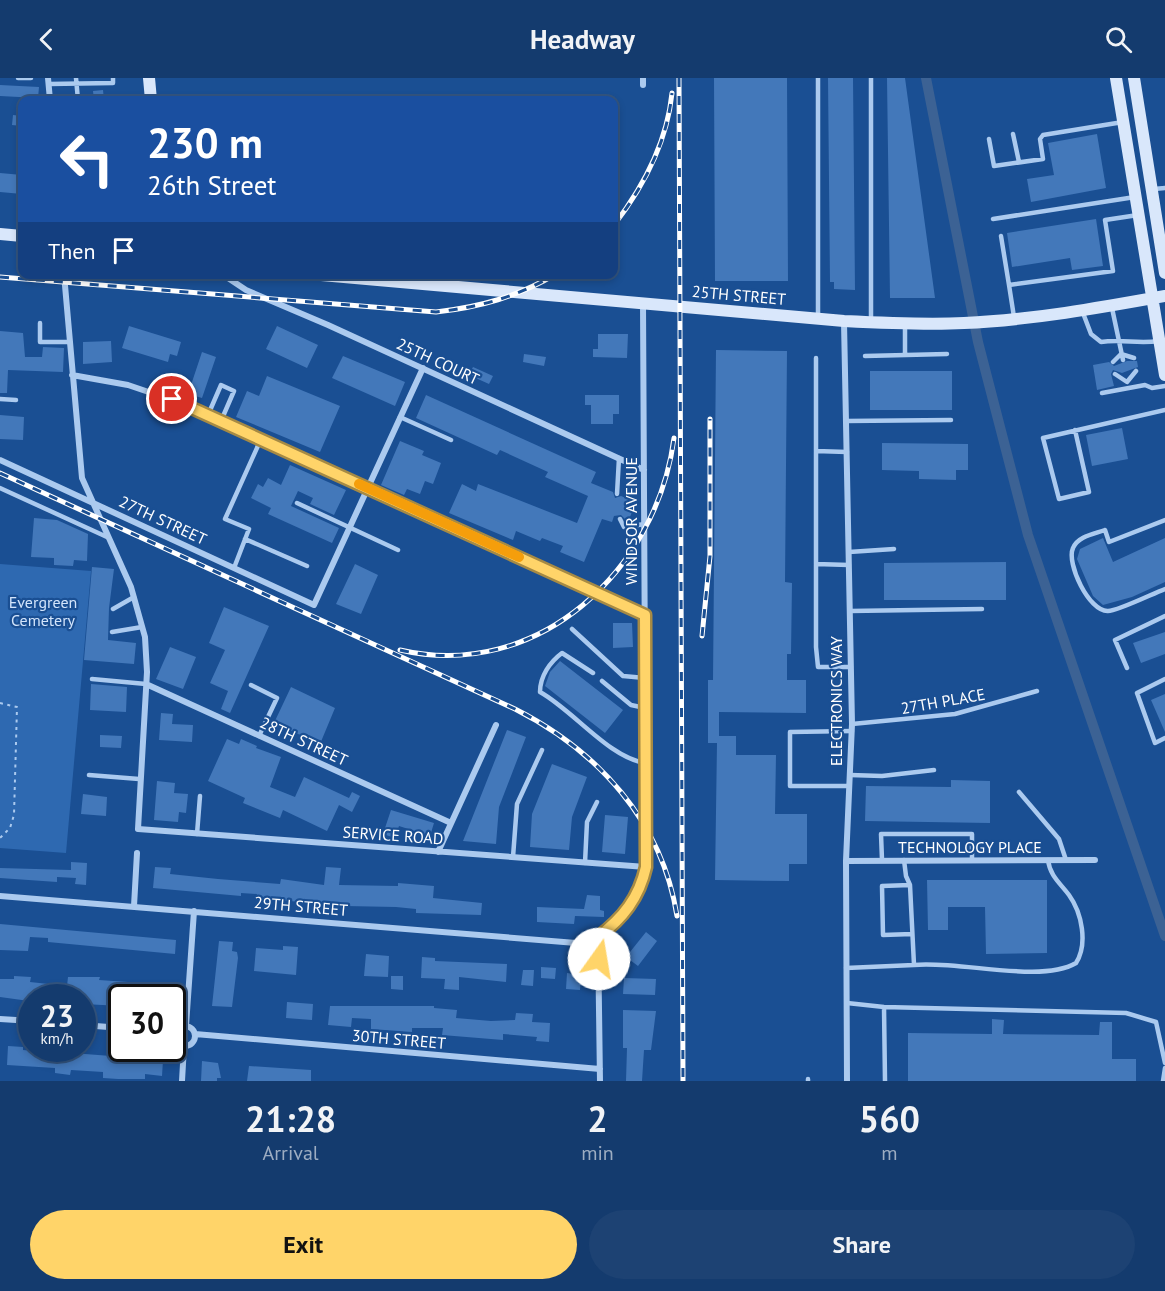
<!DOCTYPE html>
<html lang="en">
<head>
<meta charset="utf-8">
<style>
	:root { --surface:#143b6e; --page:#1d4273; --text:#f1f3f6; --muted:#9dadc2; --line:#335581; --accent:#ffd469 }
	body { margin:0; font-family:"PT Sans",sans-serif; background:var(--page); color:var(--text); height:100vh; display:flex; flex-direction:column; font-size:22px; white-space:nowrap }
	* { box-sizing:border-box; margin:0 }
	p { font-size:20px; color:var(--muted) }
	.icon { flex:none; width:33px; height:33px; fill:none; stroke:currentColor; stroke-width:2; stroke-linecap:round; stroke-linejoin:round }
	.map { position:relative; height:1003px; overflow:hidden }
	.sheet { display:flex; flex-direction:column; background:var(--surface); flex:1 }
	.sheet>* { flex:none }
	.banner { position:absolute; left:18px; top:18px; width:600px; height:183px; border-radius:12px; box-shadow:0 3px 9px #0003,0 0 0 2px var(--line); background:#1a4fa0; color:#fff; overflow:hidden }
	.speed { position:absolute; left:18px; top:906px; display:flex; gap:12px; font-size:30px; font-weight:700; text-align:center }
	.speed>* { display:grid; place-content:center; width:78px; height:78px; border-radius:50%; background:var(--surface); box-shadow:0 3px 9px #0003,0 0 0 2px var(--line); line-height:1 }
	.speed small { font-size:15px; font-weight:400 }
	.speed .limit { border:3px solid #111; border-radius:9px; background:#fff; color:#111 }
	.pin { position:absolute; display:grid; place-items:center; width:51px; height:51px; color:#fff; margin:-26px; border:3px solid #fff; border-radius:50%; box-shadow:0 2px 6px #0007 }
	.me { position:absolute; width:66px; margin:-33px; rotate:13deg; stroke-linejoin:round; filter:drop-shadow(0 0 4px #0008) }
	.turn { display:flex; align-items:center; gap:21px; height:126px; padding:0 30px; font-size:27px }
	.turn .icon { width:78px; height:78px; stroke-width:2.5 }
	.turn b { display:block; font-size:42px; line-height:51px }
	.then { display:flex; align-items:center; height:57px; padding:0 30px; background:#0003; gap:12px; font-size:22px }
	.eta { display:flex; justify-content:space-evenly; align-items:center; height:102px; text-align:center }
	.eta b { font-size:36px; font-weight:700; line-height:42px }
	.cta { display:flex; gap:12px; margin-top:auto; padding:12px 30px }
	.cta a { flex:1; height:69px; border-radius:36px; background:var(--accent); color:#111; font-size:24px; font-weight:700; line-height:69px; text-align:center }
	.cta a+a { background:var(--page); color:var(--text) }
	header { display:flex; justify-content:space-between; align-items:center; height:78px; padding:0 30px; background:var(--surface); font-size:27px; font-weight:700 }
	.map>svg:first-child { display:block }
</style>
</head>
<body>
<header><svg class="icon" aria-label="back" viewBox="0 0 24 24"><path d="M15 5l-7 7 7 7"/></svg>Headway<svg class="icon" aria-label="search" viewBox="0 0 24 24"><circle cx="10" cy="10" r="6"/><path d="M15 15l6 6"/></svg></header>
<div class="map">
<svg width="1165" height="1003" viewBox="0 0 1165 1003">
	<rect width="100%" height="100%" fill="#1a4f93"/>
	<path fill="#2e69b1" d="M0 486 91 493 66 775 0 770Z"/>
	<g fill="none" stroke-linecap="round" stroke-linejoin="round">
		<path stroke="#3c6294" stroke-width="10" d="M926 0 978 264 1028 457 1165 858"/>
	</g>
	<path fill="#4378ba" d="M714 0H787L788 203H715Z
		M828 0H853L855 212 834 211V204H830Z
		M887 0H905L935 220H890Z
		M0 7 39 9 38 20 0 18Z
		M103 12 104 22H94L93 13Z
		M13 37 22 38V48L12 47Z
		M1097 56 1106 110 1031 124 1027 101 1054 97 1048 65Z
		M0 95 22 97V116L0 114Z
		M1096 141 1103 188 1072 192 1070 180 1012 189 1007 155Z
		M129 248 181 264 177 278 170 276 168 284 122 270Z
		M277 248 318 267 307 290 266 271Z
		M0 253 23 255 25 279H42L43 269 64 270 63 294 8 292 7 315H0Z
		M598 256H628L627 280 593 279V271H598Z
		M111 263 112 284 83 286V264Z
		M716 272 787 273 785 504 792 505 791 576H787V602H806V635L719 634V658H736V677H776L775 736H807V786H789V803L715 802 717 665H708V602H713Z
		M202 274 216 279 202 320 188 316Z
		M524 276 546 279 544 288 523 284Z
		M343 278 405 304 395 328 332 300Z
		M1127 283H1137L1138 289 1122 295 1113 292 1111 296 1114 308 1097 312 1093 287 1109 284 1114 288Z
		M473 289 493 298 489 306 469 297Z
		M870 293H952V332H870Z
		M267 298 340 328 320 374 236 339 247 313 259 318Z
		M426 317 596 394 591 405 613 414 615 420 621 418 636 424 628 444 621 437 614 438 612 444 602 441 584 484 560 474 563 468 542 460 540 463 516 453 513 462 449 435 462 406 476 413 478 406 577 445 588 418 545 399 548 394 500 372 497 377 416 340Z
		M585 317H619V336H613V346H591V327H585Z
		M0 337 24 339 23 362 0 361Z
		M1122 350 1128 381 1092 388 1086 357Z
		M400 363 424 373 422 377 441 385 433 406 425 403 420 416 407 411 404 417 381 407Z
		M882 365 968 366V392H956V402L919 401V393L882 392Z
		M290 387 346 412 334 437 310 426 313 420 298 413 291 428 339 450 332 465 268 436 271 430 251 420 258 406 263 409 268 400 281 407Z
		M34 440 57 442 88 456 87 483 74 482 73 488 54 487V480L31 479Z
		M1103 460 1113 484 1165 460V504L1132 519 1103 527 1093 518 1077 481 1080 471Z
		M1006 484V522H884V485Z
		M355 486 378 497 361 536 336 526Z
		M92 489 114 491 109 530 108 562 136 565 134 586 84 582Z
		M224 529 269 548 230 635 221 631 228 613 210 605 225 572 209 565Z
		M613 545H632L633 569 613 570Z
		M1165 554V576L1141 585 1133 565Z
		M170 569 196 579 183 611 156 601Z
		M560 583 623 632 605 655 545 608 550 594Z
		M91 606 127 609 126 634 90 632Z
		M291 609 335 630 320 666 274 645Z
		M1165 616V654L1151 622Z
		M161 635 173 636 172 646 193 647 192 664 159 662Z
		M507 652 526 659 499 729 496 766 463 763Z
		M100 657 122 658 121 670 100 669Z
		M227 661 239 666 241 661 257 668 256 670 281 679 270 709 295 719 304 699 349 720 352 714 360 718 352 734 339 727 327 753 283 732 280 740 243 725 245 720 208 703Z
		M552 686 587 699 572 739 569 772 530 769 532 736Z
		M951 702 990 703V745L865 743 866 708 951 709Z
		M157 703 175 705 174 715 188 716 186 735 179 734 178 744 154 742Z
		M83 716 107 719 106 738 81 736Z
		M391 732 434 745 430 758 399 748 395 760 383 756Z
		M605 737 628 739 625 776 602 774Z
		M71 784 87 785 86 807 75 806 76 800 57 799V804L0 800V790L71 792Z
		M155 789 171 790 170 796 218 801 280 806 281 801 324 807 326 789 341 790 339 807 398 808V805L434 808 433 820 482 825 481 837 416 835V831L396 829 345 828 256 820 257 816 241 815V818L153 810Z
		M927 802H1047V875L986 876 985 829H948V852H928Z
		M587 817 600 818V832L604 833V839L575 838 574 846 537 844V829L584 831Z
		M0 846 176 862 175 876 48 864V860L30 859 28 873 0 872Z
		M646 854 657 863 638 888 626 879Z
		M219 863 233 864 232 873 237 874 238 880 232 929 212 928Z
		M283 868 298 869 296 897 254 893 256 870 283 872Z
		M366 876 389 878 388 899 364 898Z
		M422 879 435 880V883L507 886 506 904 459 899V912L444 911 445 901 421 900Z
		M541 889 556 890 555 901 541 900Z
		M523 892H534L533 908 521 907Z
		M567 895 581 897 580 912 566 911Z
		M14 898 31 899 30 904 67 908 68 899H100L99 902 128 904 127 911 149 913V920H122V928L83 926 84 920H29V923L0 919V901H14Z
		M391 898H403V912L391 911Z
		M624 900 656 901 655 917 623 916Z
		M287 924 313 926 312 942 286 940Z
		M330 928H434V930L457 932 456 940 491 943 515 942 516 935 533 936 532 944 550 945 549 964 536 963 537 959 503 956V962L442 957 443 950H412V954L371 951V941L352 940 351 949 328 947Z
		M623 932 656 933 651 972H644L642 1003H626L627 970H623Z
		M992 941 1004 942 1003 956 1099 957 1100 944H1112V981H1136V1003H908V955L992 956Z
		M8 968 23 969V972L57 975V971L72 972V975L163 982 162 998 145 996V1001H118L103 1000V994L71 992 70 997 55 995V990L7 987Z
		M202 983 218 985 221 1000H217V1003H201Z
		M249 988 311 992V1003H247Z"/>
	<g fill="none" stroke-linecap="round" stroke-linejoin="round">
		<path stroke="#abcaef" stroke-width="2" stroke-dasharray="3 4.5" stroke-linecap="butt" d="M0 625 17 629 14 737 10 750 0 760"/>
		<path stroke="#abcaef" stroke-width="4.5" d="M18 0H31
			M76 0 78 22
			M818 0V240
			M49 6 113 5V0
			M1013 56 1019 84
			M989 61 994 88 1043 81 1040 61 1043 57 1123 44
			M1154 111 1165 110
			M993 141 1135 119
			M1001 158 1009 207
			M1112 230 1123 282
			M1083 235 1091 256 1101 264C1121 261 1139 266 1158 263
			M1014 239 1009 207 1113 193 1105 142 1138 137
			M871 243V0
			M40 245V264H69
			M905 277V246
			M865 278 947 276
			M816 280V569L818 589H851
			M1113 284 1121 276 1134 280
			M1115 296 1127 304 1136 293
			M1102 315 1145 307 1152 310 1165 308
			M0 321 16 322
			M208 337 221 307 234 313 221 343
			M400 339 451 362
			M846 343 951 342
			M1075 352 1089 414 1059 421 1043 360 1165 332
			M816 373 847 374
			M0 410 107 459
			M617 416 619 380
			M297 425 398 472
			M620 441 624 449 645 446
			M1165 442 1109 464 1105 452C1094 456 1078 458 1073 470 1066 485 1089 534 1108 533 1118 533 1154 515 1165 511
			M245 461 307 488
			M849 474 894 471
			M816 486 849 487
			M234 490 249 451 225 441 261 361
			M113 531 134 519
			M850 533 982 531
			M572 551 623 598 645 600
			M112 554 142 549
			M1127 590 1115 562 1165 538
			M593 595 562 575C550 584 540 598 540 614 574 633 608 679 645 685
			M92 601 146 606
			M1165 601 1137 615 1155 665 1165 660
			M602 603 631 627 645 630
			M251 607 277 620 259 658
			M852 646 955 636 1037 613
			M89 697 139 701
			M850 697 882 698 934 692
			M849 708H790V654L852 653
			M1019 714 1059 761 1066 782
			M197 756 200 718
			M513 779 517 726 542 672
			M882 782 881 756H972V782
			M585 785 587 744 597 724
			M910 807 882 808 883 857 912 856
			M914 887C958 882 1040 906 1076 885 1088 866 1082 835 1069 817 1060 805 1050 798 1048 782
			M846 890 914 887 910 807 906 798 904 782
			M847 925 884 929 1126 935 1156 944 1165 985
			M884 929 885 1003
			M808 1003V1001
			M1163 1003 1165 990"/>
		<path stroke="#abcaef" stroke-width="6" d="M48 0 50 22
			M643 7V0
			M64 196 82 400 131 509 145 559 147 594 138 751 646 789
			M222 196 246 212 328 247 644 392
			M844 244 852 646 846 783 847 1003
			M72 297 128 307 187 327 645 537
			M0 382 314 527 423 290
			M146 606 451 745
			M438 774 496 647
			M846 783 1095 782
			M0 818 576 865 598 859
			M134 828 137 775
			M0 941 32 943
			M82 947 122 950
			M186 948 194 833
			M175 958a10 10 0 1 1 20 0a10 10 0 1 1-20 0Z
			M195 956 600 991
			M182 1003 184 968
			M600 1003 598 859C623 840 639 820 646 789L643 225"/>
		<path stroke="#d9e7fb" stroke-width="12" d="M149 0 151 22
			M1116 0 1165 297
			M1134 0 1165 195
			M0 156 22 158
			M310 196 844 243C884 245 924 247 964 245 1032 242 1099 230 1165 218"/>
		<defs>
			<path id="rail" d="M679 0 683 1003
				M614 147C644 108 667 65 672 15
				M0 199 436 234C480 229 517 219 556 196
				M0 395 515 631C598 673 662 743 677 838
				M702 558 710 478V341
				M400 572C538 604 657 492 674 360"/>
		</defs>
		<use href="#rail" stroke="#fff" stroke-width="5"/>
		<use href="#rail" stroke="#1a4f93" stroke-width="3" stroke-dasharray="9" stroke-linecap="butt"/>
	</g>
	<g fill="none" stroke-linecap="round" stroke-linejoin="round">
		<defs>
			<path id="route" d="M172 321 645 537 646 789C639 820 623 840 598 859L599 881"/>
		</defs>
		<use href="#route" stroke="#a68a44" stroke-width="15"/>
		<use href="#route" stroke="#ffd469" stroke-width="10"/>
		<path stroke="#f59e0b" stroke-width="10" d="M359 406 519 479"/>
	</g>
	<g text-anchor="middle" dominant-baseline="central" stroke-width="4.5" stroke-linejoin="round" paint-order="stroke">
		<g font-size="16" fill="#fff" stroke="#1a4f93">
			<text transform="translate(739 217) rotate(5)">25TH STREET</text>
			<text transform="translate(438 283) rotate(25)">25TH COURT</text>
			<text transform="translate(163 442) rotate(25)">27TH STREET</text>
			<text transform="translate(631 443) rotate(-90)">WINDSOR AVENUE</text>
			<text transform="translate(836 623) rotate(-90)">ELECTRONICS WAY</text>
			<text transform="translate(943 623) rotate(-10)">27TH PLACE</text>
			<text transform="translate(304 663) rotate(25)">28TH STREET</text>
			<text transform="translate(393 757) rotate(4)">SERVICE ROAD</text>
			<text x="970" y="769">TECHNOLOGY PLACE</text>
			<text transform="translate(301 828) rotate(5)">29TH STREET</text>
			<text transform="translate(399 961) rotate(5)">30TH STREET</text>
		</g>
		<g font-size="16" fill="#d2e4fb" stroke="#1a4f93">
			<text x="43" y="524">Evergreen<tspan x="43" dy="18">Cemetery</tspan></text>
		</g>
	</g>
</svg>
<div class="speed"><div>23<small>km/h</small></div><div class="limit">30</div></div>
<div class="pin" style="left:172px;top:321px;background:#d93025"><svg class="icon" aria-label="arrive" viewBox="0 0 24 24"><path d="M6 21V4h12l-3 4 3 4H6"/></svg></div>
<svg class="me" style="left:599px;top:881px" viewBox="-20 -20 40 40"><circle r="19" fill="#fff"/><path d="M0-13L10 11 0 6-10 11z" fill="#ffd469"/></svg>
<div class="banner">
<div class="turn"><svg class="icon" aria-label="left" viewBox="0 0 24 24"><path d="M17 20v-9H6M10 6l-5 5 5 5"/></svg><div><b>230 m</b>26th Street</div></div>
<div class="then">Then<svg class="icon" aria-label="arrive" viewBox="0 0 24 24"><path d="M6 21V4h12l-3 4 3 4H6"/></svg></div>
</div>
</div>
<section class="sheet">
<div class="eta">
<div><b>21:28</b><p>Arrival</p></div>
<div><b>2</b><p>min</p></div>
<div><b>560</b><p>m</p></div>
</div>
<div class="cta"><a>Exit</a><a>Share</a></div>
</section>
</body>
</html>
